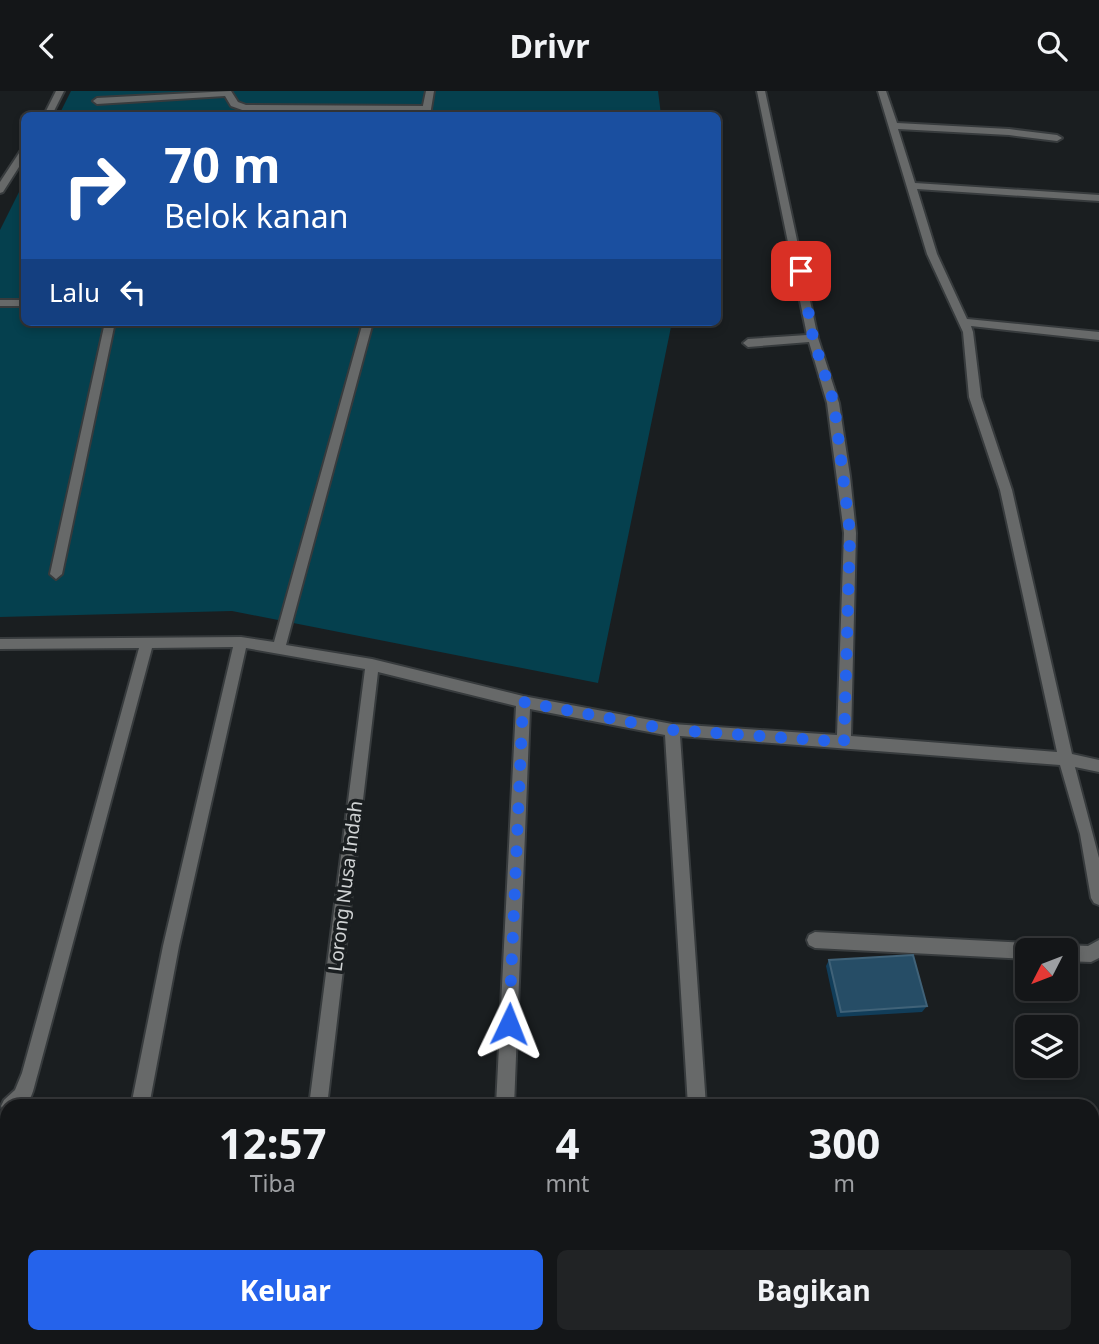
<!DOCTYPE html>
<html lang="id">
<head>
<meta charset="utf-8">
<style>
	:root { --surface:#141618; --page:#212325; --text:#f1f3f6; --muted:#9d9fa2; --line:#333537; --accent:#2563eb }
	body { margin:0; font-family:"Noto Sans",sans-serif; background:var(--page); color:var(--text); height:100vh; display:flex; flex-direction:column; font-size:26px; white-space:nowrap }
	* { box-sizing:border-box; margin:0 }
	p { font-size:23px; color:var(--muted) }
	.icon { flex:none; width:38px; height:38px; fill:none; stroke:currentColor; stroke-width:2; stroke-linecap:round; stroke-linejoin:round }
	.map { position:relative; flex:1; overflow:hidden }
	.details { position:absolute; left:0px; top:1008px; width:1099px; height:245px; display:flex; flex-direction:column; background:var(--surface); border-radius:21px 21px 0 0; box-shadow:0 4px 10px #0003,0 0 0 2px var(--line) }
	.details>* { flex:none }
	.guide { position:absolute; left:21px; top:21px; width:700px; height:214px; border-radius:10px; box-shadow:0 4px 10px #0003,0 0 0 2px var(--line); background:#1a4fa0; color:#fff; overflow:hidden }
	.needle { width:46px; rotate:228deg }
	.controls { position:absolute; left:1015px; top:847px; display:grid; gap:14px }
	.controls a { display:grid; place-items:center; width:63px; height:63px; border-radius:10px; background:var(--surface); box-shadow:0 4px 10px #0003,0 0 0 2px var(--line); font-size:35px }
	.pin { position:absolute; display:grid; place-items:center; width:60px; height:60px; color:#fff; margin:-30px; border-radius:14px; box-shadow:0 4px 10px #0006 }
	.me { position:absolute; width:77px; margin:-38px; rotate:2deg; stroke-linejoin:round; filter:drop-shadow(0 0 5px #0008) }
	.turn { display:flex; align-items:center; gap:24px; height:147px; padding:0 28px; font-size:32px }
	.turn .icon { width:91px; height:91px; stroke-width:2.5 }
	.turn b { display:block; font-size:49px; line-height:60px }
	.then { display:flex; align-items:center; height:66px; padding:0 28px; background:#0003; gap:14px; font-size:26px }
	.eta { display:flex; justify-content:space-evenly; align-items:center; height:119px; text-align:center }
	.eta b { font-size:42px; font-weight:700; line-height:49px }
	.cta { display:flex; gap:14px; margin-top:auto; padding:14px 28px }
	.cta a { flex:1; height:80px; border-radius:10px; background:var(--accent); color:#fff; font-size:28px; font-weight:700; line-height:80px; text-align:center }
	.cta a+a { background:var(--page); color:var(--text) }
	header { display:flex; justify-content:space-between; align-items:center; height:91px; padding:0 28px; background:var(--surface); font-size:32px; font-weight:700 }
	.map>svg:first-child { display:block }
</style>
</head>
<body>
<header><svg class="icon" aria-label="back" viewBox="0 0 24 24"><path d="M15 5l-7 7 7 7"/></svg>Drivr<svg class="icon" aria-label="search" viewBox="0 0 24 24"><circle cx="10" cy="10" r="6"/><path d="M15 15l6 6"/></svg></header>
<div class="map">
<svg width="1099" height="1253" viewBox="0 0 1099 1253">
	<rect width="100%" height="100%" fill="#1a1e20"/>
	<path fill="#05404e" d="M71 0H658L661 24H59Z
		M24 91V231H672L598 592 232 520 0 526V139Z"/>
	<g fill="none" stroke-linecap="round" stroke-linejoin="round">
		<defs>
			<path id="lane" d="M231 0 238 11 246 14 427 15 431 18 427 21 245 20 231 15 225 5 97 13 93 10 97 7Z
				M0 209H24V215H0Z
				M105 231H115L62 483 56 488 50 483Z"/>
			<path id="street" d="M56 0H64L52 24H44Z
				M426 0H434L430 24H421Z
				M757 0H765L818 247 839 312 850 385 856 442 851 645 1057 661 1000 399 969 306 963 241 927 163 878 0H886L897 32 1009 38 1057 44 1062 47 1057 50 1009 44 898 38 915 92 1099 104V110L917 98 937 163 967 228 1099 241V249L971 235 973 241 981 306 1012 399 1072 663 1099 669V681L1075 676 1099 767V814L1094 812 1091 807 1080 743 1060 674 680 645 706 1015H688L665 644 530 618 514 1015H496L516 615 378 581 327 1015H309L365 578 246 557 179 855 149 1015H131L163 855 233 556 152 557 38 982C31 1005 34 1015 7 1015V1022L4 1021 1 1015 4 1009 15 999 22 982 139 557 0 558V548L241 546 274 551 363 231H373L286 554 372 568 523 605 672 633 837 644 844 442 827 312 809 251 748 256 743 252 748 248 807 244Z
				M24 58V68L3 101 0 102V91L21 59Z
				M815 841 1027 852 1033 855 1035 859H1027V868L815 857 809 854 807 849 809 844Z
				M1099 849V867L1091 871 1066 870V859H1059L1066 854 1088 855Z
				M1099 1181V1199L1092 1200V1182Z
				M85 1246H105L104 1253H84Z
				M276 1246H296L295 1253H275Z
				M488 1246H508V1253H488Z
				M703 1246H723L724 1253H704Z"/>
		</defs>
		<use href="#lane" stroke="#373b3d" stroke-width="4"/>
		<use href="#street" stroke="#373b3d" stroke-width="4"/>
		<use href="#lane" fill="#676969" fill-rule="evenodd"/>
		<use href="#street" fill="#676969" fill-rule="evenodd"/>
	</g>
	<path fill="#113d59" d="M829 869 927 915 922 921 837 926 826 875Z"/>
	<path fill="#264d66" stroke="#406278" stroke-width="2" d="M913 864 927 915 841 921 829 869Z
		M514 1246H598L599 1253H515Z
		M614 1246H683V1253H614Z"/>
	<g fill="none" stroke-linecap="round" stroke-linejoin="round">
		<path stroke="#2563eb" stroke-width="12" stroke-dasharray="0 21.6" d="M509 933 523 611 672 639 844 651 850 442 834 312 813 247 801 180"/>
	</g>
	<g text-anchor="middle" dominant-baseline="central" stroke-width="7" stroke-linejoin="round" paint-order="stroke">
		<g font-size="19" fill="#d0d3d4" stroke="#1a1e20">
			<text transform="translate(345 795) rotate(-83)">Lorong Nusa Indah</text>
		</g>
	</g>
</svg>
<div class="controls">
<a><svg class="needle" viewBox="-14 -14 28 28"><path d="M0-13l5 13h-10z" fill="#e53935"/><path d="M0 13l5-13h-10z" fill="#9d9fa2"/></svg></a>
<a><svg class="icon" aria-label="layers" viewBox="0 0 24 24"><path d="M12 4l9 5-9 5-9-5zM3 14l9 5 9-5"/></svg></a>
</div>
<div class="pin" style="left:801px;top:180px;background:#d93025"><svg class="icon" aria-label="arrive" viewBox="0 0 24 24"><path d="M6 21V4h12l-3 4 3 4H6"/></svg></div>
<svg class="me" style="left:509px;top:933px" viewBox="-20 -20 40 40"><path d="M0-17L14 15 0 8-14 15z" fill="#2563eb" stroke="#fff" stroke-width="4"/></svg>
<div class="guide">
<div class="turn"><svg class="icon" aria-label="right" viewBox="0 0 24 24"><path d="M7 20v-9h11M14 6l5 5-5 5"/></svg><div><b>70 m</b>Belok kanan</div></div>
<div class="then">Lalu<svg class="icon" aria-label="left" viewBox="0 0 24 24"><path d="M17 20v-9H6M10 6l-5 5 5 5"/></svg></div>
</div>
<section class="details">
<div class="eta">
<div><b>12:57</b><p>Tiba</p></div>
<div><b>4</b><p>mnt</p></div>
<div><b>300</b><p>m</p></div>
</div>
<div class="cta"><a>Keluar</a><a>Bagikan</a></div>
</section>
</div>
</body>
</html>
